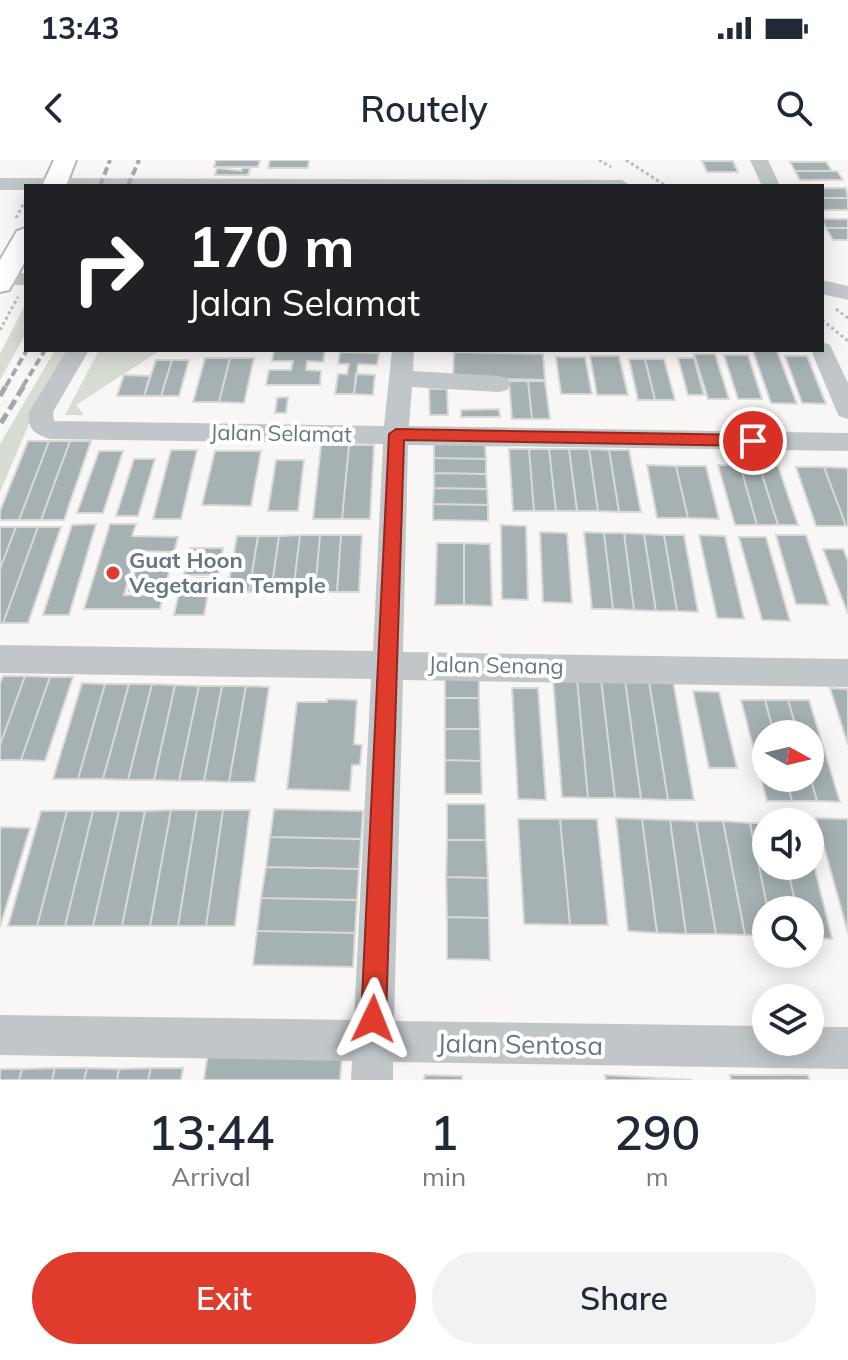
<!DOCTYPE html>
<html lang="en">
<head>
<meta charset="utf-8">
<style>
	:root { --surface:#fff; --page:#f2f2f3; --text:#1f2937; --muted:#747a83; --accent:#e03c2d }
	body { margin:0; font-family:Mulish,sans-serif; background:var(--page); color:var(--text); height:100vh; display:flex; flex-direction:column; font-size:30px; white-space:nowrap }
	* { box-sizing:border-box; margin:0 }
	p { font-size:26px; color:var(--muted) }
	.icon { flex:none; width:44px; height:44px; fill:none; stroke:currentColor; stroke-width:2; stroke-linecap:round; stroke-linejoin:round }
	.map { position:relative; height:920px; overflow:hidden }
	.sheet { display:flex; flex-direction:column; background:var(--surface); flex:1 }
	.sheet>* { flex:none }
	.guide { position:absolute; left:24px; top:24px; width:800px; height:168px; border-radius:0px; box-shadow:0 4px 20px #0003; background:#202124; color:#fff; overflow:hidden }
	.needle { width:52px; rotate:98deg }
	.tools { position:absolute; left:752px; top:560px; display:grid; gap:16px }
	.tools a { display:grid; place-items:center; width:72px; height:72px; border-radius:50%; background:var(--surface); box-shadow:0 4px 20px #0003; font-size:40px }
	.pin { position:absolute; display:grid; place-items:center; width:68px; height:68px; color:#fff; margin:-34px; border:4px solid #fff; border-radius:50%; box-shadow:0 2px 8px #0007 }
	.me { position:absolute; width:88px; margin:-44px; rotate:2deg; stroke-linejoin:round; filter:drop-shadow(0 0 6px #0008) }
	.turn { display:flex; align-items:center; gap:28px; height:168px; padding:0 32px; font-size:36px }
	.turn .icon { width:104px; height:104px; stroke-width:2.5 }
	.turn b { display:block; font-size:56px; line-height:68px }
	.eta { display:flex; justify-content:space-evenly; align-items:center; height:136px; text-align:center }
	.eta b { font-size:48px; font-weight:600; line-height:56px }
	.primary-button { display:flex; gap:16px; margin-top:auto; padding:16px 32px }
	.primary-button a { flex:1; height:92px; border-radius:48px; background:var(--accent); color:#fff; font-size:32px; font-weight:600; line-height:92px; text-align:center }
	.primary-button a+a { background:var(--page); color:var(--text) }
	.status { display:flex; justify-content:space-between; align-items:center; height:56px; padding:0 40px; background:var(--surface); direction:ltr }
	.status svg { height:22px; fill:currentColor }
	header { display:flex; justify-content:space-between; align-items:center; height:104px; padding:0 32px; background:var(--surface); font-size:36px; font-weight:600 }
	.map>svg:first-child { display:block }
</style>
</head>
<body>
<div class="status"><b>13:43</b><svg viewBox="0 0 49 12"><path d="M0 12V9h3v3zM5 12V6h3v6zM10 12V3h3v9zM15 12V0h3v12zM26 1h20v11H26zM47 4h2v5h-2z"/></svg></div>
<header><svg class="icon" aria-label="back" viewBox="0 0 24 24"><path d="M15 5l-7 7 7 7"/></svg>Routely<svg class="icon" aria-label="search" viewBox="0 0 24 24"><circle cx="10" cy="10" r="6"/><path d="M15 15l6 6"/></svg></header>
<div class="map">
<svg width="848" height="920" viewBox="0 0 848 920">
	<rect width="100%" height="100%" fill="#f8f7f5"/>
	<path fill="#d8ddd4" d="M26 143V173L0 220V194Z
		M55 190H73L29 264 0 332V284Z
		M99 190H161L76 245 84 255H65Z"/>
	<path fill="#a6b1b4" stroke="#d9d9d7" stroke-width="2" d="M216 0H260L258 7H214Z
		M270 0H309L308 8H268Z
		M702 1H733L738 12H707Z
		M790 2H826L832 11H795Z
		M217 8 241 11 242 8H250L248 15H215Z
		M795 11H837L843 20H800Z
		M822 28H846L848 38H822Z
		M822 38H848V50H822Z
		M822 59H848V68H826Z
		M826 68H848V80H833Z
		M274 190H325L323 202 307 201 306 210 321 211 320 225H266L269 210H291L293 201H272Z
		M753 191H777L797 244 771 243Z
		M340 192 379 193 377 205 358 204 354 234H335L338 214H347L349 204H338Z
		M454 192 543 194 545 220 453 218Z
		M694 194H715L729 239H708Z
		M724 195H748L762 239H738Z
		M590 196H619L628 235H597Z
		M785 196H807L826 244 802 243Z
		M556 197H585L592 234H561Z
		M205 198H230L219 242H193Z
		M230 198H254L244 243 219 242Z
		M678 198H694L704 235H688Z
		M629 199H645L655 240H638Z
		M645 199H664L675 240H655Z
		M156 200H172L161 236H144Z
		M172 200H189L179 236H161Z
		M356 214 375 215 373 235 354 234Z
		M124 215 150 216 144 236H117Z
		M509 221H528L532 259H512Z
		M528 221H545L550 259H532Z
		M429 229H447L448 255H430Z
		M288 237 286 253H275L277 238Z
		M499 249 500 257H461V250Z
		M28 281H49L19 360H0V351Z
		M49 281H70L41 360H19Z
		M70 281H91L64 360H41Z
		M434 284H485L486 299 434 298Z
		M321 285H349L342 359H313Z
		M349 285H374L370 359H342Z
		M509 289H529L534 351H513Z
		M529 289H549L556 351H534Z
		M549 289H569L577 351H556Z
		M569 289H589L598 351H577Z
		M589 289 609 290 619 352 598 351Z
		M171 290H197L181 359H153Z
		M609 290H629L641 352H619Z
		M99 291H123L103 353H77Z
		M215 291H261L251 346 202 345Z
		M434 298 486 299V314L434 313Z
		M134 299H155L138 356H116Z
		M276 300H304L298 351H268Z
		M647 305 676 306 688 358H657Z
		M718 305H740L757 365H735Z
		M740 305H759L778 365H757Z
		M759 305 778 306 798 365H778Z
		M676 306H706L719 359 688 358Z
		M796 307H824L846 366H816Z
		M824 307 848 308V366H846Z
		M434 313 486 314 487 329 434 328Z
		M434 328 487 329 488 345 433 344Z
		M433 344 488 345V361L433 360Z
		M96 364 69 455H43L72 365Z
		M110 364H136L132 376 178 377 174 392 136 391 124 435H163L160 449H84Z
		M501 365 526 366 528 440 502 439Z
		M0 367H16L0 409Z
		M16 367H38L3 463H0V409Z
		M38 367H61L28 463H3Z
		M540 372 567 373 572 443 543 442Z
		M584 372 604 373 613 449H592Z
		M604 373H624L634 450 613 449Z
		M624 373 644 374 656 451 634 450Z
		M644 374 664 375 677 451H656Z
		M300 375 293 432H271L279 376Z
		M300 375H320L315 432H293Z
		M320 375H341L337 432H315Z
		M341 375H362L359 432H337Z
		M664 375H684L698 452 677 451Z
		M699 375 725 376 744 459 717 458Z
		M776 375H806L829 445 796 444Z
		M237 376H258L249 432H227Z
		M258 376H279L271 432H249Z
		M739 377H766L790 461 762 460Z
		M437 383H464V445H435Z
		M464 383 490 384 492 446 464 445Z
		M190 388H223L218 415H184Z
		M823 389H843L848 401V454Z
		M140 395H173L164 432 129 431Z
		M196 418H211L204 455H174L181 424H195Z
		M445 509 479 510V538H445Z
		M3 516H25L0 585V524Z
		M25 516 50 517 21 600H0V585Z
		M50 517H73L45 601 21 600Z
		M553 519H577L588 638 562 637Z
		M577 519H601L615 638H588Z
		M601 519 625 520 641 639 615 638Z
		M625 520 649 521 668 640 641 639Z
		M649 521H673L694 640H668Z
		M82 523 105 524 78 619H53Z
		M105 524H129L103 619H78Z
		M129 524H152L128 620 103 619Z
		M152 524 175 525 154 620H128Z
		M175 525 199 526 179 621 154 620Z
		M199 526H222L204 621H179Z
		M222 526H246L229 622 204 621Z
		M246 526 269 527 255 622H229Z
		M512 528H538L546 640 518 639Z
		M830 528 848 529V585Z
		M693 531 719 532 737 608H709Z
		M445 538H479L480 569H445Z
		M327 539 357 540 354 584 362 585 360 605H352L350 631 287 629 297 542H327Z
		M741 540H765L774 574H766V618H786L792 641H767Z
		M765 540H788L798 574H774Z
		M788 540H809L840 642 817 641 810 616V574H798Z
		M445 569H480L481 601 445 600Z
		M445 600 481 601 482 634H445Z
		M810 616 817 641H792L786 618Z
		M447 644H485L486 680H447Z
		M274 649 363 651 361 679 270 677Z
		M171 650 150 766H122L145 651Z
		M171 650H197L178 766H150Z
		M197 650H223L206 766H178Z
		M223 650H250L235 766H206Z
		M41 651H67L37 766H8Z
		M67 651H93L65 766H37Z
		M93 651H119L93 766H65Z
		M119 651H145L122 766H93Z
		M616 658 642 659 657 773 628 771Z
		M816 658 848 659V773Z
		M518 659H560L570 765 524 764Z
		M560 659H597L608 765H570Z
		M642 659 670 660 686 774 657 773Z
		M670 660 696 661 716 774H686Z
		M696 661H723L745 775 716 774Z
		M723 661 750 663 768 750 766 776 745 775Z
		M750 663H766V706H787L797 750H768Z
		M1 667 30 668 0 767V670Z
		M270 677 361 679 359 709 266 707Z
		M447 680H486L488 718 446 717Z
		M810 689 832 779 810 778V750H797L787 706H810Z
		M266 707 359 709 357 740 261 738Z
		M446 717 488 718 489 758 447 757Z
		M261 738 357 740 355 773 257 771Z
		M447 757 489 758 490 800 447 799Z
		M257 771 355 773 353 807 253 805Z
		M208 892 342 895 340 920H204Z
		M55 908 52 920H19L22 909Z
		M55 908H87L84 920H52Z
		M87 908 119 909 117 920H84Z
		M151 908 148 920H117L119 909Z
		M151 908H183L181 920H148Z
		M0 909H22L19 920H0Z
		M425 915 462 916V920H424Z
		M605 915 693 920H606Z
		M730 915H808L809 920H731Z"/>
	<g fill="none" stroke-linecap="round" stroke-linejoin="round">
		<defs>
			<path id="major" d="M54 0H76L66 26H42Z
				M26 68V100L9 130 0 132V100L17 71Z"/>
		</defs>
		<use href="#major" stroke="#b2b8bb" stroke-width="4"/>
		<path stroke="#b9bdbf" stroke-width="3" stroke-dasharray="3 3" stroke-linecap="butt" d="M599 0 611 7
			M626 0 666 26
			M16 58 25 41
			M836 149 848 158
			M822 160 848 181
			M0 170 18 137"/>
		<path fill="#c1c6c9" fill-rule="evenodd" d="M750 0H768L780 26H762Z
			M0 18 622 20 631 26H26V30H0Z
			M0 113H26V125H0Z
			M822 120 848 126V140L822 134Z
			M822 182 830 185 848 223V259L839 256 836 250 811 190H822Z
			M67 190H89L53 252 54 261 384 266 392 190H414L413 211 499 216 507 218 511 224 507 230 499 232 412 227 409 266 848 273V291L408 285 403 492 848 499V527L403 520 394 861 766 866V882H810V867H848V909L393 902V920H351L352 901 0 895V855L354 860 371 519 0 513V485L373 491 383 284 50 279C34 274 27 269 29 252Z"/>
		<use href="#major" fill="#fff" fill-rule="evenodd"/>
		<path stroke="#a0a9ad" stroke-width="4" stroke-dasharray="8 4" stroke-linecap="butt" d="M100 26 110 0
			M128 26 139 0
			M6 226 27 190
			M23 226 45 190"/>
		<path stroke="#a0a9ad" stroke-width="5" stroke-dasharray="11 5" stroke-linecap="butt" d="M0 236 7 224
			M1 263 25 224"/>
	</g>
	<path fill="#e03c2d" stroke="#92271d" stroke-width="2" d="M396 269 753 275 761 281 753 286 404 280 386 859 382 868 373 872 365 868 361 859 389 274Z"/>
	<circle fill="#e03c2d" stroke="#fff" stroke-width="3" cx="113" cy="413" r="8"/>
	<g text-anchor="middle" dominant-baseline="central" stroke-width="8" stroke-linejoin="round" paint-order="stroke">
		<g font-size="22" fill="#637880" stroke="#fff">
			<text transform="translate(281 273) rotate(1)">Jalan Selamat</text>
			<text transform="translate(496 505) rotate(1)">Jalan Senang</text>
		</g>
		<g font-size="22" font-weight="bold" fill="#637880" stroke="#fff" text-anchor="start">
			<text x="129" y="400">Guat Hoon<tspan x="129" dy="25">Vegetarian Temple</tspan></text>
		</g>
		<g font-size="26" fill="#637880" stroke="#fff">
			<text transform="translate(520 884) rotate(1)">Jalan Sentosa</text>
		</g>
	</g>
</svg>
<div class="tools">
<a><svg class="needle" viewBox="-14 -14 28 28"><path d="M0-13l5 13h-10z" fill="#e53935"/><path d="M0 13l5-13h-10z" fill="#747a83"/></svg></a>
<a><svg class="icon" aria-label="sound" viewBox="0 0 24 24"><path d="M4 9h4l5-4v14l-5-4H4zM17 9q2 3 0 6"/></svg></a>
<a><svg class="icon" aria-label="search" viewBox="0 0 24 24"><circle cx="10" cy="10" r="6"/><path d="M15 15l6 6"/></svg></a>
<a><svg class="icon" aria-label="layers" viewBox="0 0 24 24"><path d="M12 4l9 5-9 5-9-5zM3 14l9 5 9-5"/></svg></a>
</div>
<div class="pin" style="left:753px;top:281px;background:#d93025"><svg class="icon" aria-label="arrive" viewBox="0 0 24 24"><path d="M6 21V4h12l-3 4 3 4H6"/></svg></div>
<svg class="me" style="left:373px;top:859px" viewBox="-20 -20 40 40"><path d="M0-17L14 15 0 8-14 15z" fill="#e03c2d" stroke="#fff" stroke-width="4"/></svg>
<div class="guide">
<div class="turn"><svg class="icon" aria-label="right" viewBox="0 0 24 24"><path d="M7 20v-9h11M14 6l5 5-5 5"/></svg><div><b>170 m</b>Jalan Selamat</div></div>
</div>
</div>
<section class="sheet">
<div class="eta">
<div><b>13:44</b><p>Arrival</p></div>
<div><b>1</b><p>min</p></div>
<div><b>290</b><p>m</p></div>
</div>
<div class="primary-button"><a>Exit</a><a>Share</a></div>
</section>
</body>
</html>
